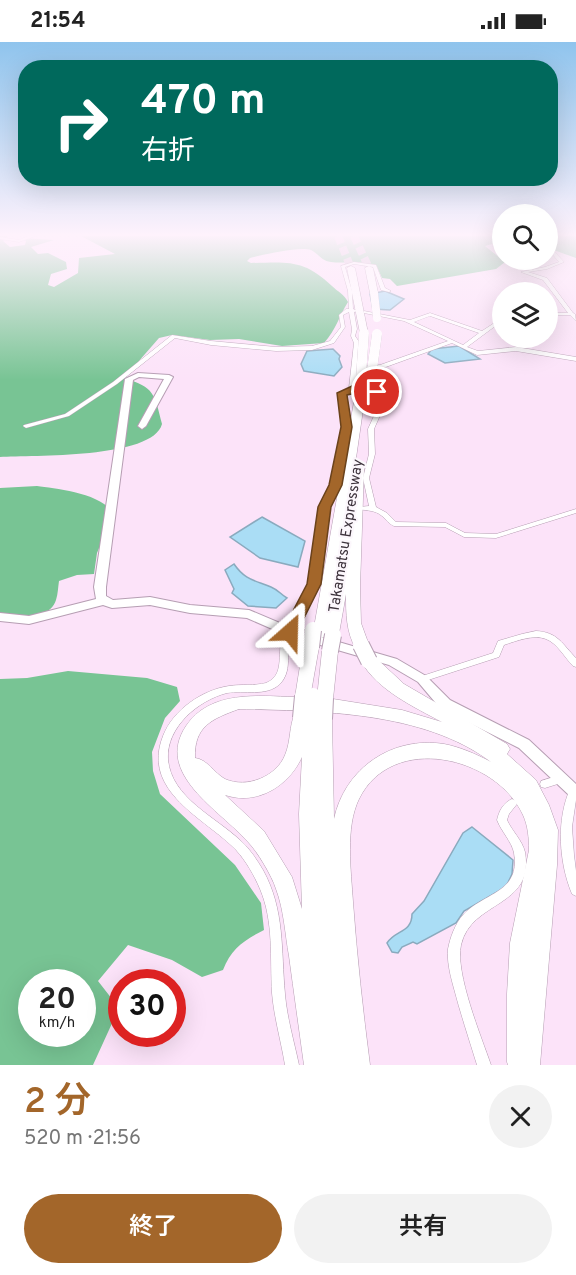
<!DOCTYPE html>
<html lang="ja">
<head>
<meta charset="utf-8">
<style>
	:root { --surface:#fff; --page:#f2f2f2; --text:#222; --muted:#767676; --accent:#a3662a }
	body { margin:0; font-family:Overpass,"Noto Sans JP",sans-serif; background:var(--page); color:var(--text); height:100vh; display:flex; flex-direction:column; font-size:22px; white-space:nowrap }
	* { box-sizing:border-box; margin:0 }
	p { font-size:20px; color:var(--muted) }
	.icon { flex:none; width:33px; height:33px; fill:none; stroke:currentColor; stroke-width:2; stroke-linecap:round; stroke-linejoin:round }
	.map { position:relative; height:1023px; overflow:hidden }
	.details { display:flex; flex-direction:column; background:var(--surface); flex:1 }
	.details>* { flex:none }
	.banner { position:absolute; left:18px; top:18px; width:540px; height:126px; border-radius:24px; box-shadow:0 6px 24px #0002; background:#00695c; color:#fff; overflow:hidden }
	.controls { position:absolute; left:492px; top:162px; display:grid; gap:12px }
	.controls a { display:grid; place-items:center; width:66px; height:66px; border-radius:50%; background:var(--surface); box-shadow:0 6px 24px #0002; font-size:30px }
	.speed { position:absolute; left:18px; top:927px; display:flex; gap:12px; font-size:30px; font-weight:700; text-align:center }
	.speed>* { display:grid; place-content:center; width:78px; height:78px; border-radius:50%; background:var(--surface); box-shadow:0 6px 24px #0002; line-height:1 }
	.speed small { font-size:15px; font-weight:400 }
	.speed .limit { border:9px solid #d22; background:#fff; color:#111 }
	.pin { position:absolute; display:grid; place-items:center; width:51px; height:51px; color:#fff; margin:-26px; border:3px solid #fff; border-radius:50%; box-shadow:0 2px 6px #0007 }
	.me { position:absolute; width:66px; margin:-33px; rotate:25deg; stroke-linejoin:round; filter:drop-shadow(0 0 4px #0008) }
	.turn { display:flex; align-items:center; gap:21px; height:126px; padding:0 24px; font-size:27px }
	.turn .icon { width:78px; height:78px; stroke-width:2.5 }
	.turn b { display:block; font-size:42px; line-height:51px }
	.round { display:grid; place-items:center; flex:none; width:63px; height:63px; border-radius:32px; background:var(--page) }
	.headline { display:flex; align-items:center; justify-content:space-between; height:102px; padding:0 24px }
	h1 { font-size:36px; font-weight:600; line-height:45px; color:var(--accent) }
	.button { display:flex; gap:12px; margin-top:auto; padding:12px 24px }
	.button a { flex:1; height:69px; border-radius:36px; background:var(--accent); color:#fff; font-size:24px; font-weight:600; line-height:69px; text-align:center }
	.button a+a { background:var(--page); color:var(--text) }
	.status { display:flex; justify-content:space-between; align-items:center; height:42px; padding:0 30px; background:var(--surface); direction:ltr }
	.status svg { height:16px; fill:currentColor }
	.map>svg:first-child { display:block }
</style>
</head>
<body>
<div class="status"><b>21:54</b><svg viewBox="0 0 49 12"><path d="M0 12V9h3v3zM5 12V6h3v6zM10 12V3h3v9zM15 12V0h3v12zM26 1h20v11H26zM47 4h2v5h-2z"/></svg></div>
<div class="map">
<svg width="576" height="1023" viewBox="0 0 576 1023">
	<rect width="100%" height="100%" fill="#fce3f9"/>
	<path fill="#78c494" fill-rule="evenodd" d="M0 194H8L3 199 10 205 25 203 26 199 23 196 54 198 31 205 38 212 48 211 66 220 67 227 51 232 48 243 54 245 78 231 79 216 115 212 81 194H502V199L485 204 505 220 496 227 397 244 390 237 382 236 377 225C361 217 347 222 331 220 321 219 318 211 311 208 299 204 262 213 250 216L247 219 251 221C288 220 304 217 332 244 338 250 344 252 348 260 339 274 336 288 324 301L282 304 239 297 210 298 172 293 159 296 124 336C155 346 154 351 162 382 153 417 32 413 0 415Z
		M548 194H576V216L548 206Z
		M37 444C57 447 116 452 115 481L104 494 97 511 94 532 77 533 59 539C58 545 58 552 56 558 49 579 17 577 0 573V446Z
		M68 629 147 636 177 645 180 659 165 676 152 710 153 729 160 752 235 823 261 861 264 888C244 898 231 907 223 928L202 935 172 918 128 903 98 939 119 966 93 1023H0V637L27 636ZM32 940H82V992H32Z"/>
	<path fill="#aaddf5" stroke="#8aaabe" stroke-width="1.5" d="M385 249 404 257 390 268 373 267 370 252Z
		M459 304 480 317 445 321 428 312 432 307Z
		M333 307 340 314 339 317 342 325 334 334 304 329 301 322 307 309Z
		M262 475 305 499 298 525 260 516 230 495Z
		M234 522C245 538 254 538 271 545 280 549 280 552 287 556L276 566 248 564 232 551 234 547 225 528Z
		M472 785 513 818 512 832 506 845 464 869 456 881 417 902 413 900 402 905 398 911 392 910 387 901C395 888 412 891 412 872L424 859 463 791Z"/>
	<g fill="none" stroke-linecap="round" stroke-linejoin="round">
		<path stroke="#d6c0d3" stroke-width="8" stroke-dasharray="8 4" stroke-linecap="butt" d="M338 194 351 226
			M354 194 369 226"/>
		<defs>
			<path id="street" d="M28 194H35L19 200 0 197V195L19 198Z
				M548 194H551V206L564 220 547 227 528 230 547 236 573 271 575 272 576 279 570 273H548V271H568L543 238 521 230 545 225 559 220 548 207Z
				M354 220 376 223 385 246 391 249 389 250 381 248 373 225 354 222 345 225 352 249 353 267 358 269 354 270 357 287 355 294 360 301 355 346 386 351 389 353 374 387 375 412 369 436 376 465 387 471 396 480 446 481 465 491 496 492 576 467V471L496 496 464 495 445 485 394 484C389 482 387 478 382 474 375 468 368 469 359 467L358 466 359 465 369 464 363 436 369 412 368 387 383 354 353 349 345 352C345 363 349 373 349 383 350 401 345 420 341 437 338 447 330 455 327 465 321 491 326 517 318 542 311 562 296 578 290 599 286 614 292 629 280 642 266 655 244 648 227 651 199 658 166 685 168 717 171 756 216 775 241 799 250 807 257 818 263 828 285 868 281 908 285 952 287 976 294 999 299 1023H285C281 999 274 975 272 951 270 916 274 880 260 847 254 833 246 819 236 808 205 776 141 750 163 694 173 668 202 648 229 644 242 642 254 644 266 641 285 633 277 613 282 597 289 578 303 562 309 543 318 518 314 492 320 466 323 456 331 448 334 437 339 421 343 400 343 383 343 372 339 362 339 351L349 346 354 301 351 294 352 287 349 270 343 273 345 285 334 301 312 308 276 309 211 303 175 296 117 342 69 374 26 386 23 384 24 383 65 372 113 340 172 293 211 299 276 305 312 304 330 299 341 285 339 273 346 267H349L348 249 341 224Z
				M364 269 410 278 430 271 482 289 502 276V279L467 305 478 309 516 305 576 315V319L516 309 477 313 452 301 383 326 367 327 365 326V324L380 323 448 299 404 279 364 271ZM430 274 479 291 463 303 414 280Z
				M536 589C558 590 562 602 576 616V625L573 624C565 616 557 601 546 597 534 592 516 599 504 603L499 615 422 640 419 639 418 637 419 635 493 611 498 599 522 592Z
				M560 733 564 734 565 737 564 740 545 746 541 745 540 742 541 739Z
				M574 746H576V758L572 785 574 813 576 829V854L572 852C559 821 556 778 570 747Z
				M512 757 516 759 517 762 509 772 507 778C512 789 522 798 525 810 535 866 471 858 461 903 455 931 481 994 491 1023H477C469 997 460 970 453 943 450 932 447 919 448 907 450 896 455 882 463 873 484 850 521 851 514 811 512 800 501 789 497 778 499 769 503 761 512 757Z"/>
			<path id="secondary" d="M138 331 169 333 173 335 146 384 142 387 138 384 164 337 139 335 133 338 106 545V554L113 558 150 555 190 563 249 568 294 587 397 617 426 634 450 658 529 698 576 742V757L571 755 519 706 440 666 418 640 389 623 286 593 247 576 190 571 150 563 112 566 103 563 29 582 0 579V571L29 574 96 557 94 545 125 337Z"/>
			<path id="highway" d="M351 224 355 226 368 291 364 294 360 291 347 226Z
				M369 224 373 226 378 251 374 253 370 251 365 226Z
				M360 351 365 354 355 423 362 424 364 426 360 545 361 581 369 603 366 607H356C346 590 346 571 346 552L338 597 333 598 326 595H316L313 591 355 354ZM351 443 350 470 346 471Z
				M311 599 316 601 319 605 310 656H317L322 609 325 605H335L338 609 333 657 402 668 442 680C414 665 377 648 361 619L363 615 369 613 375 615 404 642 507 702 510 707 507 712 536 738 549 763 558 788 557 823 540 1023H508L507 1020V952L510 901 529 808C529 796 528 784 523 773 496 714 392 690 359 757 345 786 351 828 353 860 357 915 363 969 370 1023H304C299 987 294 951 289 914 285 892 284 868 276 847 272 834 257 809 248 800 220 768 154 732 186 684 210 648 258 654 295 655L303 605 306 601ZM239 667C320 669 423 669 491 720 476 712 460 705 444 702 392 694 345 726 334 777L332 677 330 672C320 669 311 672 301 669L295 671C289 684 291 699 285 713 277 734 247 747 225 737 214 731 207 717 195 716 194 684 212 677 239 667ZM302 715 299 772 302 867 292 835 264 789 225 753C257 764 289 744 302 715Z"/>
		</defs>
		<use href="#street" stroke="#b69eb3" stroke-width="1"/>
		<use href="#secondary" stroke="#b69eb3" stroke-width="2"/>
		<use href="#highway" stroke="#b69eb3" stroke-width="1"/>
		<use href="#street" fill="#fff" fill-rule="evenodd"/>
		<use href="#secondary" fill="#fff" fill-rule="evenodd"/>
		<use href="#highway" fill="#fff" fill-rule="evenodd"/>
		<defs>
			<path id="highway-bridge-far2" d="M374 251 377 276"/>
			<path id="highway-bridge-far1" d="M360 349 364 291
				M368 356 377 292"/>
			<path id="highway-bridge" d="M361 603 369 619
				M311 605 313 588
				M330 609 333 593
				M313 654V677
				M301 676 303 654
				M324 677 325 656"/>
		</defs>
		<use href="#highway-bridge-far2" stroke="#b69eb3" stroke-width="8" stroke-linecap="butt"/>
		<use href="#highway-bridge-far1" stroke="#b69eb3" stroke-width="10" stroke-linecap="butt"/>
		<use href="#highway-bridge" stroke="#b69eb3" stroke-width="18" stroke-linecap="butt"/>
		<use href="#highway-bridge-far2" stroke="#fff" stroke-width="8"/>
		<use href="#highway-bridge-far1" stroke="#fff" stroke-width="10"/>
		<use href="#highway-bridge" stroke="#fff" stroke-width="16"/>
	</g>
	<linearGradient id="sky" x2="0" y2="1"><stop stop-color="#8fc4ed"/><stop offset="0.57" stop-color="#fef2fc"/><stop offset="1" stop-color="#fef2fc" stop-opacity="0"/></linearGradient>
	<rect width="576" height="338" fill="url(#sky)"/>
	<path fill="#a3662a" stroke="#6a421b" stroke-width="1.5" d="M352 344 382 350C372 356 358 348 347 353L352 385 342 443 331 465 321 542 295 594 290 596 282 590 307 542 318 465 329 443 341 385 337 351Z"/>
	<g text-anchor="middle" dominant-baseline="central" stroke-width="4.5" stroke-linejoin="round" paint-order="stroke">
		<g font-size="15" fill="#3e343d" stroke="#fcf7fc">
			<text transform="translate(347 494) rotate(-81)">Takamatsu Expressway</text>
		</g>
	</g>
</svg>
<div class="controls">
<a><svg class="icon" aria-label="search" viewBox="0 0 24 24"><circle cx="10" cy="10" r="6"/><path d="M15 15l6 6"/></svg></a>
<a><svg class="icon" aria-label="layers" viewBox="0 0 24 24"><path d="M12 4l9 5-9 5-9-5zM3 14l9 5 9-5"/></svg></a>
</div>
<div class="speed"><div>20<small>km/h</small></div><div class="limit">30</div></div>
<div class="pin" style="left:377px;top:350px;background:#d93025"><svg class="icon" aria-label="arrive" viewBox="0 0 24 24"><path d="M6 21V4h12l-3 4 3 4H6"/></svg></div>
<svg class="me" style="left:290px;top:590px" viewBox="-20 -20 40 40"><path d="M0-17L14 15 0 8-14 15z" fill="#a3662a" stroke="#fff" stroke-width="4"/></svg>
<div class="banner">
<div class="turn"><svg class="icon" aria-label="right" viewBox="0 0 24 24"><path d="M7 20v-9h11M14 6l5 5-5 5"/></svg><div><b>470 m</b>右折</div></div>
</div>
</div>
<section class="details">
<div class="headline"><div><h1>2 分</h1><p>520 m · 21:56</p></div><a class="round"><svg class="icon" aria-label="close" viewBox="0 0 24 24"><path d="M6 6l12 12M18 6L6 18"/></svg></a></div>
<div class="button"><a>終了</a><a>共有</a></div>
</section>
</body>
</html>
